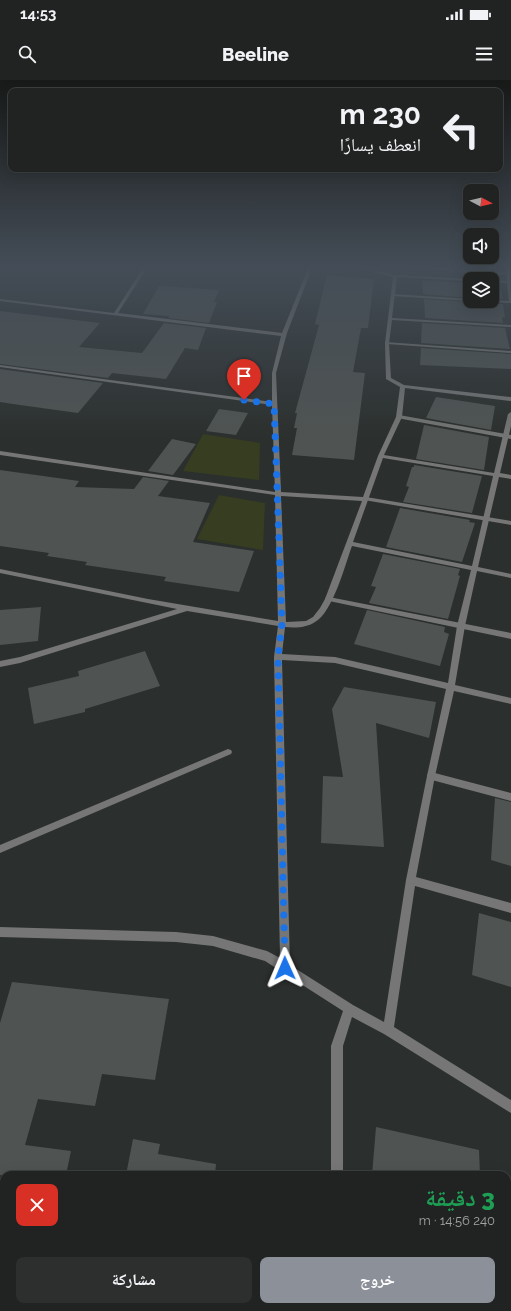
<!DOCTYPE html>
<html lang="ar">
<head>
<meta charset="utf-8">
<style>
	:root { --surface:#202322; --page:#2d2f2f; --text:#f1f3f6; --muted:#a2a4a5; --line:#3d4040; --accent:#8c9099 }
	body { margin:0; font-family:Raleway,"Noto Naskh Arabic",sans-serif; background:var(--page); color:var(--text); direction:rtl; height:100vh; display:flex; flex-direction:column; font-size:15px; white-space:nowrap }
	* { box-sizing:border-box; margin:0 }
	p { font-size:13px; color:var(--muted) }
	.icon { flex:none; width:22px; height:22px; fill:none; stroke:currentColor; stroke-width:2; stroke-linecap:round; stroke-linejoin:round }
	.map { position:relative; flex:1; overflow:hidden; direction:ltr }
	.details { position:absolute; left:0px; top:1091px; width:511px; height:140px; display:flex; flex-direction:column; background:var(--surface); border-radius:12px 12px 0 0; box-shadow:0 4px 16px #0002,0 0 0 1px var(--line); direction:rtl }
	.details>* { flex:none }
	.hud { position:absolute; left:8px; top:8px; width:495px; height:84px; border-radius:8px; box-shadow:0 4px 16px #0002,0 0 0 1px var(--line); direction:rtl; background:#202322; color:var(--text); overflow:hidden }
	.needle { width:26px; rotate:97deg }
	.tools { position:absolute; left:463px; top:104px; display:grid; gap:8px }
	.tools a { display:grid; place-items:center; width:36px; height:36px; border-radius:8px; background:var(--surface); box-shadow:0 4px 16px #0002,0 0 0 1px var(--line); font-size:20px }
	.pin { position:absolute; display:grid; place-items:center; width:34px; height:34px; color:#fff; margin:-41px -17px; border-radius:50% 50% 50% 0; rotate:-45deg; box-shadow:0 0 4px #0007 }
	.pin .icon { rotate:45deg }
	.me { position:absolute; width:44px; margin:-22px; rotate:359deg; stroke-linejoin:round; filter:drop-shadow(0 0 3px #0008) }
	.turn { display:flex; align-items:center; gap:14px; height:84px; padding:0 16px; font-size:18px }
	.turn .icon { width:52px; height:52px; stroke-width:2.5 }
	.turn b { display:block; font-size:28px; line-height:34px }
	.round { display:grid; place-items:center; flex:none; width:42px; height:42px; border-radius:8px; background:var(--page) }
	.head { display:flex; align-items:center; justify-content:space-between; height:68px; padding:0 16px }
	h1 { font-size:24px; font-weight:800; line-height:30px; color:#1e9e55 }
	.action { display:flex; gap:8px; margin-top:auto; padding:8px 16px }
	.action a { flex:1; height:46px; border-radius:8px; background:var(--accent); color:#fff; font-size:16px; font-weight:800; line-height:46px; text-align:center }
	.action a+a { background:var(--page); color:var(--text) }
	.status { display:flex; justify-content:space-between; align-items:center; height:28px; padding:0 20px; background:var(--surface); direction:ltr }
	.status svg { height:11px; fill:currentColor }
	header { display:flex; justify-content:space-between; align-items:center; height:52px; padding:0 16px; background:var(--surface); font-size:18px; font-weight:800 }
	.map>svg:first-child { display:block }
</style>
</head>
<body>
<div class="status"><b>14:53</b><svg viewBox="0 0 49 12"><path d="M0 12V9h3v3zM5 12V6h3v6zM10 12V3h3v9zM15 12V0h3v12zM26 1h20v11H26zM47 4h2v5h-2z"/></svg></div>
<header><svg class="icon" aria-label="menu" viewBox="0 0 24 24"><path d="M4 6h16M4 12h16M4 18h16"/></svg>Beeline<svg class="icon" aria-label="search" viewBox="0 0 24 24"><circle cx="10" cy="10" r="6"/><path d="M15 15l6 6"/></svg></header>
<div class="map">
<svg width="511" height="1231" viewBox="0 0 511 1231">
	<rect width="100%" height="100%" fill="#2b2f2d"/>
	<path fill="#363d21" d="M203 354 260 363 259 400 183 391Z
		M219 415 265 423 263 470 197 459Z"/>
	<path fill="#4f5452" d="M327 195 374 199 368 248H361L353 292 365 293 354 380 292 375 297 348H294L297 333H295L319 245 315 244Z
		M422 201 470 203V218L423 214Z
		M492 204H500L503 219H492Z
		M159 206 219 210 214 222H217L209 243 168 238 169 236 143 234Z
		M424 219 470 222 488 221 490 224H503L505 238 502 237 503 243 425 238Z
		M0 231 100 243 79 267 142 273 164 243 206 248 198 270 185 268 166 299 112 293 108 298 0 284Z
		M422 243 505 248 510 269 421 263Z
		M421 268 511 274V289L420 285Z
		M0 289 103 303 78 333 20 325 0 322Z
		M436 317 495 326 491 350 426 338Z
		M219 329 248 333 236 355 206 351Z
		M424 345 489 357 484 390 416 379Z
		M172 359 196 364 173 395 148 391Z
		M414 385 482 396 472 433 403 422 409 407 406 406 412 387H414Z
		M0 390 79 401 75 407 134 409 143 397 169 401 158 416 210 423 193 462 254 471 239 512 164 501 166 497 85 485 87 482 47 476 49 473 0 466Z
		M400 428 470 440 469 442 475 443 462 482 386 467Z
		M383 474 460 489 458 495 460 496 448 539 369 523 376 507 371 506Z
		M41 527 38 561 0 565V530Z
		M367 530 445 547 444 552 449 554 440 586 354 564Z
		M145 571 160 606 85 629V632L34 644 28 608 79 596 78 591Z
		M344 607 436 622 429 658 376 643 384 767 321 763 323 696 343 697 332 629Z
		M495 718 511 722V786L491 780Z
		M479 833 511 842V907L472 895Z
		M12 902 169 919 155 1000 102 994 95 1026 38 1019 25 1065 71 1071 66 1095H0V943Z
		M376 1047 479 1070 480 1095H372Z
		M133 1059 160 1064 158 1074 216 1084 215 1095H126Z"/>
	<g fill="none" stroke-linecap="round" stroke-linejoin="round">
		<path fill="#757675" fill-rule="evenodd" d="M392 214 470 219V221H471H470L393 216H392Z
			M492 220 511 221V223L490 222V221H492Z
			M385 262 511 271V273L387 264 385 263Z
			M399 335 511 355V359L397 338 396 337Z
			M366 417 511 441V445L364 420V418Z
			M326 517H329L511 553V559L329 521 325 519Z
			M431 692 511 713V721L428 699 427 696 428 693Z"/>
		<path fill="#757675" fill-rule="evenodd" d="M143 188H147L118 233 282 253 308 188H312L287 253 276 293 281 412 363 417 378 376 396 337 400 307 386 299 385 263 393 197 366 190 365 188 395 195 471 199 470 201 397 197 392 238 511 245V247L392 240 389 263 391 298 404 305 511 317V321L405 308 402 337 384 375 494 393 508 334 511 332V346L500 393 511 395V399L499 397 478 487 511 494V498L477 491 465 546 455 605 511 618V624L454 611 435 696 416 797 511 823V833L415 806 394 947 511 1020V1033L384 954 352 937 343 966V1095H331V966L343 931 265 881 213 866 176 862 0 857V847L176 852 213 856 267 871 280 878 274 577 278 546 187 531 20 583 0 587V581L20 577 177 529 0 493V489L148 519 278 541 275 415 0 375V371L275 412 272 325 0 287V285L272 322V293L281 256 0 221V219L114 233ZM383 378 493 396 472 486 353 462ZM281 416 362 421 325 519 320 528 313 537 306 541 286 542ZM352 466 471 490 457 546 448 603 335 577 282 574 285 547C295 548 306 548 315 542 333 532 345 485 352 466ZM282 580 335 583 446 609 427 696 406 800 384 942 353 925 290 885Z
			M406 188H434L506 193V188H510L511 222 509 221 507 203 492 202V200L507 201V195Z
			M228 669 231 670 232 672 231 674 0 773V765Z
			M0 1202H4V1216H0Z
			M192 1227H249L251 1231H194Z
			M330 1227H344V1231H330Z"/>
	</g>
	<linearGradient id="sky" x2="0" y2="1"><stop stop-color="#181a19"/><stop offset="0.52" stop-color="#444d57"/><stop offset="1" stop-color="#444d57" stop-opacity="0"/></linearGradient>
	<rect width="511" height="361" fill="url(#sky)"/>
	<g fill="none" stroke-linecap="round" stroke-linejoin="round">
		<path stroke="#1a73e8" stroke-width="7" stroke-dasharray="0 12.6" d="M244 320 274 324 282 544 278 577 285 888"/>
	</g>
</svg>
<div class="tools">
<a><svg class="needle" viewBox="-14 -14 28 28"><path d="M0-13l5 13h-10z" fill="#e53935"/><path d="M0 13l5-13h-10z" fill="#a2a4a5"/></svg></a>
<a><svg class="icon" aria-label="sound" viewBox="0 0 24 24"><path d="M4 9h4l5-4v14l-5-4H4zM17 9q2 3 0 6"/></svg></a>
<a><svg class="icon" aria-label="layers" viewBox="0 0 24 24"><path d="M12 4l9 5-9 5-9-5zM3 14l9 5 9-5"/></svg></a>
</div>
<div class="pin" style="left:244px;top:320px;background:#d93025"><svg class="icon" aria-label="arrive" viewBox="0 0 24 24"><path d="M6 21V4h12l-3 4 3 4H6"/></svg></div>
<svg class="me" style="left:285px;top:888px" viewBox="-20 -20 40 40"><path d="M0-17L14 15 0 8-14 15z" fill="#1a73e8" stroke="#fff" stroke-width="4"/></svg>
<div class="hud">
<div class="turn"><svg class="icon" aria-label="left" viewBox="0 0 24 24"><path d="M17 20v-9H6M10 6l-5 5 5 5"/></svg><div><b>230 m</b>انعطف يسارًا</div></div>
</div>
<section class="details">
<div class="head"><div><h1>3 دقيقة</h1><p>240 m · 14:56</p></div><a class="round" style="background:#d93025;color:#fff"><svg class="icon" aria-label="close" viewBox="0 0 24 24"><path d="M6 6l12 12M18 6L6 18"/></svg></a></div>
<div class="action"><a>خروج</a><a>مشاركة</a></div>
</section>
</div>
</body>
</html>
